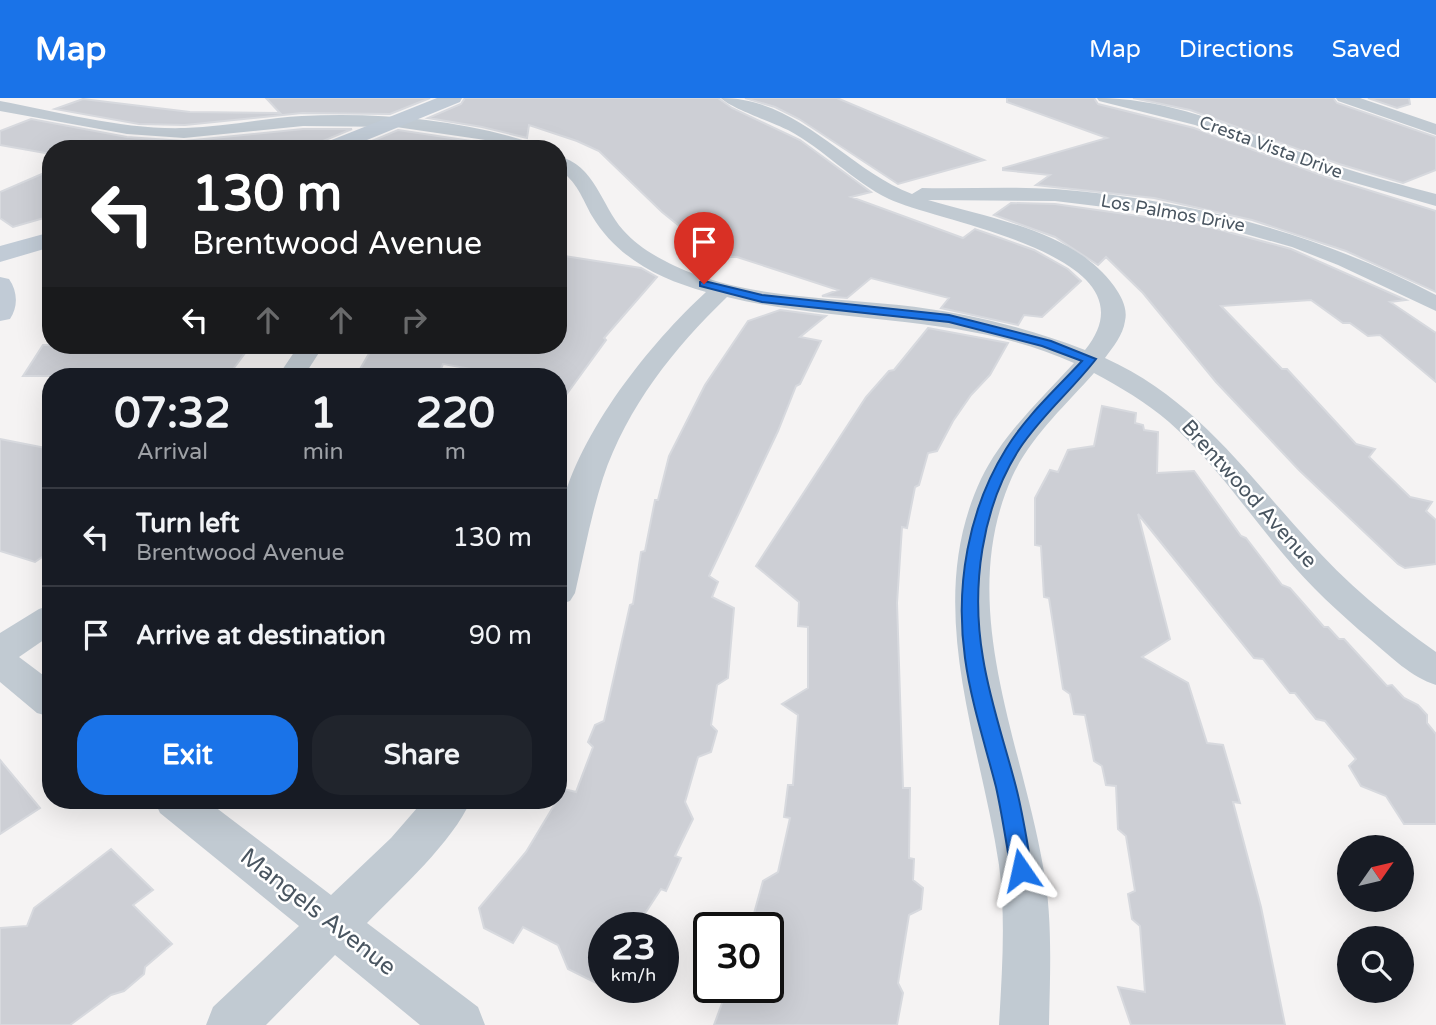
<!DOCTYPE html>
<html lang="en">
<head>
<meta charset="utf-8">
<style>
	:root { --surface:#171b24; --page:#20242c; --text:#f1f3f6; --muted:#9ea1a6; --line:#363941; --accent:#1a73e8 }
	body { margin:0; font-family:"Varela Round",sans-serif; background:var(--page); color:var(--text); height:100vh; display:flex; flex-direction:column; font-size:26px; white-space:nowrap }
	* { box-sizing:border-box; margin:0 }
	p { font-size:23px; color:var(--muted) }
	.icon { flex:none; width:38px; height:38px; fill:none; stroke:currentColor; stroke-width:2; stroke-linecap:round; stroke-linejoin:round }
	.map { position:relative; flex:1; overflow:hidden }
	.panel { position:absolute; left:42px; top:270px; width:525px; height:441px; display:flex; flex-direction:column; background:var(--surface); border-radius:28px; box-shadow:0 7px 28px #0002 }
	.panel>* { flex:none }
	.banner { position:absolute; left:42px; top:42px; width:525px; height:214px; border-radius:28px; box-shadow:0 7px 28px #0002; background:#202124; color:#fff; overflow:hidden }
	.needle { width:46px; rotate:56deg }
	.fabs { position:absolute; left:1337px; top:737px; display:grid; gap:14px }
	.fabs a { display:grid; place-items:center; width:77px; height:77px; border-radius:50%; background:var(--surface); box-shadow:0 7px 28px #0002; font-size:35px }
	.speed { position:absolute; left:588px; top:814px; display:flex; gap:14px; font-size:35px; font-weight:700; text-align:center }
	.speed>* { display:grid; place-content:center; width:91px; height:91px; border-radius:50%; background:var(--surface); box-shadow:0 7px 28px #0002; line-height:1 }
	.speed small { font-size:18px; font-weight:400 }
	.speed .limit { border:4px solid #111; border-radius:10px; background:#fff; color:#111 }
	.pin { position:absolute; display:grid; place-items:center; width:60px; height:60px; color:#fff; margin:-72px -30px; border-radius:50% 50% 50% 0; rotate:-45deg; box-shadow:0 0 7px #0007 }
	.pin .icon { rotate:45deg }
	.me { position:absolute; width:77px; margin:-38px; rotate:349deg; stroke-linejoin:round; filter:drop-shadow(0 0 5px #0008) }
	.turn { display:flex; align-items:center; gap:24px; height:147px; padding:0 35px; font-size:32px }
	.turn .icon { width:91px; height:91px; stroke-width:2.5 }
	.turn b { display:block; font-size:49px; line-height:60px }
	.lanes { display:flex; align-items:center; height:66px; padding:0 35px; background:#0003; justify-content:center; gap:35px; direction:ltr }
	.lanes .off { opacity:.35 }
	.eta { display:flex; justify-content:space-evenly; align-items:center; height:119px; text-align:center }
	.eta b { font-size:42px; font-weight:700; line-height:49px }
	.cta { display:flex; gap:14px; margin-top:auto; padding:14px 35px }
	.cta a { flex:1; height:80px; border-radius:28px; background:var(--accent); color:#fff; font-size:28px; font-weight:700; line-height:80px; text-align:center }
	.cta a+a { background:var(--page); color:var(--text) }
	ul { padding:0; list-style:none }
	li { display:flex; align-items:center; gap:21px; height:98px; padding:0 35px; border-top:2px solid var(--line) }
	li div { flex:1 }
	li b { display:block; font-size:26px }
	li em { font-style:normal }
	header { display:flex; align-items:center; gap:42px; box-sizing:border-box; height:98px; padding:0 35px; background:var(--accent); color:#fff }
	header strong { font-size:33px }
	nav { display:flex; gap:38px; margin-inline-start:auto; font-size:24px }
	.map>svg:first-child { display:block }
</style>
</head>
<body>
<header>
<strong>Map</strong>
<nav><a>Map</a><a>Directions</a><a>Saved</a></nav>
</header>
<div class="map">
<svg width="1436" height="927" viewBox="0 0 1436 927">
	<rect width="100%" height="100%" fill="#f5f3f3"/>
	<path fill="#cdcfd5" stroke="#d7d9de" stroke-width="2" d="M266 0H430L390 16 302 15 185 27 139 26 55 11 83 1 190 14 280 15Z
		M465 0H718L732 10 800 42 871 94 851 99 963 140 975 131 992 137 1034 152 1068 171 1081 183 1042 219 1024 217 1018 227 941 210 949 200 871 180 847 200 822 198 838 192 737 159H725L709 152 662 114 599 53 577 43 529 27 527 40 482 29 428 20 461 6Z
		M745 0H837L984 62 898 86 799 21 775 9Z
		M1007 0H1094L1098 6 1194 30 1326 79 1436 113V194L1346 153 1252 122 1154 100 1036 87 1050 77 1003 72V70L1107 40 1007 4Z
		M1133 0H1333L1337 5 1436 39V72L1403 85 1339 66 1190 12Z
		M1368 0H1409L1410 6 1397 10Z
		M31 21 127 39 184 43 303 31H352L318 45 314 51H51V56L0 47V33Z
		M398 32 491 46 506 51H353Z
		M51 72V118L13 129 0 120V94Z
		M1011 105 1055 106 1202 127 1291 151 1406 202 1390 204 1436 235V284L1380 237 1368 238 1350 225H1343L1311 202 1221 208 1282 271H1287L1356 346 1375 351 1369 359 1410 399 1432 404 1426 413 1436 422V466L1405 470 1398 466 1299 372 1216 284 1143 195 1106 159 1098 167 1055 139 994 117Z
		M558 157 641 170 657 179 604 240 606 242 558 308V278H512L443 266 438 278H356L374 247H558Z
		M780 212 826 218 800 239 821 243 800 286 796 288 778 333 709 478 718 484 712 499 734 510 728 580 717 587 711 627 717 633 711 654 698 659 685 704 693 721 675 758 681 760 666 793 661 791 640 823 624 830H604V889L568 871 558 847 523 829 513 845 484 830 479 810 526 754 564 691 576 694 593 649 588 644 595 627 604 623 630 507 633 506 641 454 645 453 655 402H658L669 358 705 287 748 223Z
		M928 230 1008 245 990 277 971 297 953 323 937 353 928 355 919 387 915 389 907 430 902 429 897 505 903 690H910L909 760 914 761 913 782 923 790 921 811 909 817 898 885 903 895 897 927H714L728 889H768V830H750L763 783 778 774 790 720 784 719 788 687H793L798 617 782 606 808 590V529L798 528 799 504 756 468 866 299 889 273 894 272Z
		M43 247H251L228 278H23Z
		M1102 308 1136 315 1135 325 1143 327 1144 332 1158 334 1157 375 1194 373 1241 438 1246 440 1282 487 1290 490 1324 529H1328L1339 541H1344L1387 588 1392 587 1404 600 1418 607 1427 617V625L1436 636V726H1404L1386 698 1361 688 1349 668 1356 661 1325 623 1316 621 1295 595H1290L1263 561 1254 560 1138 416 1170 541 1142 559 1188 585 1207 645 1223 647 1240 705 1233 704 1261 809 1285 927H1131L1118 889 1145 894 1140 828 1132 821 1128 796 1135 793 1126 738 1118 731 1116 688 1106 687 1102 668 1094 663 1085 617 1074 616 1070 596 1063 591 1049 500 1044 499 1041 448 1035 447V400L1050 372 1058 374 1068 352 1094 348Z
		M0 341 51 351V453L35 464 0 453Z
		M0 662 40 710 0 736Z
		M111 751 153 792 133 807 172 846 145 869 144 876 124 893 111 897 70 927H0V830L27 828 34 810Z"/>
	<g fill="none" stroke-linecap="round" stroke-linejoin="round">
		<path fill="#c1cad2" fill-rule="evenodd" d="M721 0C799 0 845 70 912 96L922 90C966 91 1011 88 1055 91 1188 101 1317 135 1436 197V213L1338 167 1292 149 1203 124 1154 115 1055 103 928 102C991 121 1073 132 1114 188 1121 198 1128 210 1125 223 1123 237 1113 249 1105 260 1195 301 1243 371 1307 441 1345 484 1389 521 1436 554V587C1411 579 1391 559 1371 542 1340 516 1310 488 1284 457 1246 412 1213 363 1169 324 1146 304 1120 289 1094 275 1065 308 1031 338 1012 379 955 507 1021 641 1043 768 1053 820 1050 874 1049 927H999C1002 874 1006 820 999 767 980 640 922 507 981 381 1003 336 1040 302 1074 265 963 215 843 227 727 199 674 250 627 309 603 380 591 417 584 456 575 495L570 503 558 507C558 481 555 452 558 426 570 345 647 248 706 194 660 181 618 161 592 118 582 100 577 83 558 71V58C595 67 601 107 623 132 637 148 656 159 675 168 744 200 825 199 899 207 963 214 1025 229 1085 252 1162 157 939 125 889 101 852 83 824 51 788 32 772 24 730 10 721 0Z
			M1097 0C1181 0 1260 41 1338 68 1370 79 1403 87 1436 96V108L1327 77 1195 27 1099 3Z
			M1336 0H1360L1436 26V37L1338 3Z
			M0 3C60 14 124 32 185 30 224 29 263 20 302 18 381 14 465 22 539 47L542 51H515L492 43 396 29 303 28 184 40 127 36 0 13Z
			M299 247H324L304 278H278Z
			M51 507V537L19 559 51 583V619L37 615 0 584V535L39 511Z
			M154 702H206L331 797 391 740 424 702H471C452 745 400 791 367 825L478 909 485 927H420L335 857 266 927H206L213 909 299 828 160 715Z"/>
		<path fill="#c1cbd6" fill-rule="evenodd" d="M437 0H462L460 4 345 51H316L319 47Z
			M51 134V149L0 164V148Z
			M0 179 9 181C18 194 18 209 10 221L0 223Z"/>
	</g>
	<path fill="#1a73e8" stroke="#114b97" stroke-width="2" d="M704 183 762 197 949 217 1051 243 1096 261C1072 292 1042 317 1020 350 981 410 971 490 983 560 990 604 1005 646 1016 689 1023 716 1027 744 1032 772L1029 779 1021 782 1014 779 1011 772C1006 744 1002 716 996 689 985 646 971 604 965 560 955 488 968 412 1006 351 1026 318 1056 291 1082 263L1042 248 949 224 762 204 700 188V184Z"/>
	<g text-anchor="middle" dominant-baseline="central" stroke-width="5" stroke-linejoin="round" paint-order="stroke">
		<g font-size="18" fill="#4a5661" stroke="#fff">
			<text transform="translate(1271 49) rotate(20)">Cresta Vista Drive</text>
			<text transform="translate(1173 115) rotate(10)">Los Palmos Drive</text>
		</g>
		<g font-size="21" fill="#4a5661" stroke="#fff">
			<text transform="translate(1249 396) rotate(48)">Brentwood Avenue</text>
		</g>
		<g font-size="24" fill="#4a5661" stroke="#fff">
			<text transform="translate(318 814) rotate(38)">Mangels Avenue</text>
		</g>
	</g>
</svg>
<div class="fabs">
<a><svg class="needle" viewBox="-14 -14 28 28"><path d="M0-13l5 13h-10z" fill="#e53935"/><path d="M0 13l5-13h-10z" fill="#9ea1a6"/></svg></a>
<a><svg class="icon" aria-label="search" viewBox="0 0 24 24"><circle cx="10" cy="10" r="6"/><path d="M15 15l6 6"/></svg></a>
</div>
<div class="speed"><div>23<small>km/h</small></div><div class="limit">30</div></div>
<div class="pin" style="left:704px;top:186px;background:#d93025"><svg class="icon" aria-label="arrive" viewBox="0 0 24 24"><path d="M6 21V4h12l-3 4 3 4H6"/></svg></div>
<svg class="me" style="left:1021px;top:772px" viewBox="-20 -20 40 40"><path d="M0-17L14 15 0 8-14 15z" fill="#1a73e8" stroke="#fff" stroke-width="4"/></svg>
<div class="banner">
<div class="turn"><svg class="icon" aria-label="left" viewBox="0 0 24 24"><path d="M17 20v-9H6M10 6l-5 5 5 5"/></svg><div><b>130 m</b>Brentwood Avenue</div></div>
<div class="lanes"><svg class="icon" aria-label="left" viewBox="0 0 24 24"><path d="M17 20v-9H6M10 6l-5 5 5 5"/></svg><svg class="icon off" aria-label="ahead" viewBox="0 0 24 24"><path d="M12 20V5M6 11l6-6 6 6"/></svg><svg class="icon off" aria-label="ahead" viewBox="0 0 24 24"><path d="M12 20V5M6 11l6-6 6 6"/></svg><svg class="icon off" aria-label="right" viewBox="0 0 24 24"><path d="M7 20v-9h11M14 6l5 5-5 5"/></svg></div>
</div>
<section class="panel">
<div class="eta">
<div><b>07:32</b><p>Arrival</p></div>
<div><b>1</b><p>min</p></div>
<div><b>220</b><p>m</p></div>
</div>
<ul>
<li><svg class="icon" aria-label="left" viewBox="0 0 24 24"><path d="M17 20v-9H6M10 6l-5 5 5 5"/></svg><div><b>Turn left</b><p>Brentwood Avenue</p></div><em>130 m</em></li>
<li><svg class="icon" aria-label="arrive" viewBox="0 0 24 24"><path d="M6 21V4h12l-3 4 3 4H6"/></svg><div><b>Arrive at destination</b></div><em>90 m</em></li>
</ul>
<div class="cta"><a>Exit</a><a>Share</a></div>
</section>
</div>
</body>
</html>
